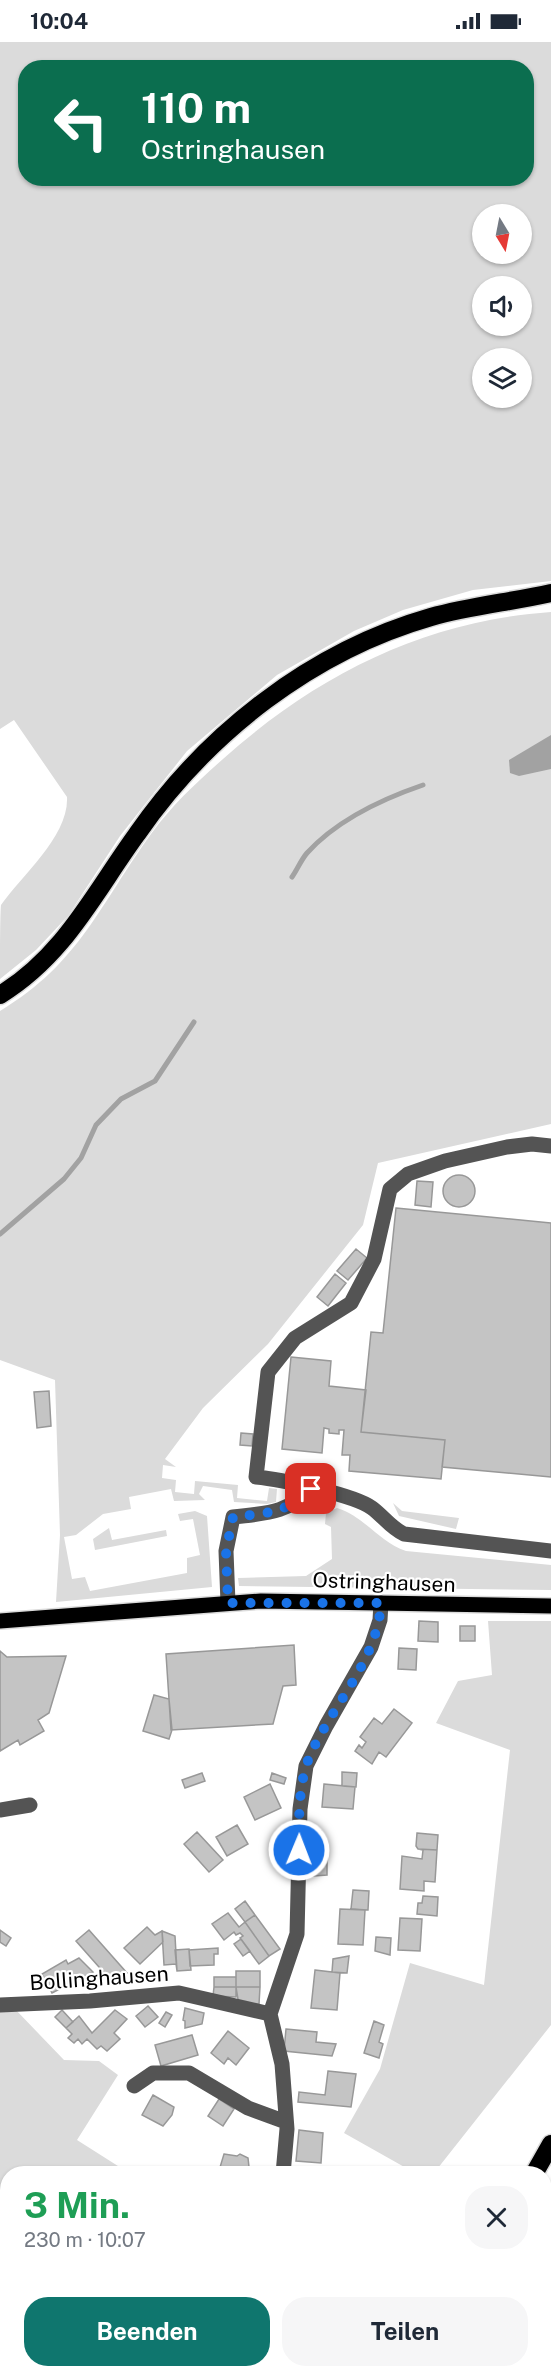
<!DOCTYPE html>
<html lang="de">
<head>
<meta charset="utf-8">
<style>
	:root { --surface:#fff; --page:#f6f6f7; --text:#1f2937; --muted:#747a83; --accent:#0f766e }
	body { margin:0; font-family:"Public Sans",sans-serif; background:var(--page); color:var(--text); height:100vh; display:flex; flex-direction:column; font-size:22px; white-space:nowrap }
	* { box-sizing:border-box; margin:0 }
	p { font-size:20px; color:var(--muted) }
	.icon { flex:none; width:33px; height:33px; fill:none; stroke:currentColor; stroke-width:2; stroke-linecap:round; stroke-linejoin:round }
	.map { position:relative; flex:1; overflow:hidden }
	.details { position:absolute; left:0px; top:2124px; width:552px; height:212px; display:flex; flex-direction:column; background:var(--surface); border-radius:24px 24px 0 0; box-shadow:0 2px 4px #0004 }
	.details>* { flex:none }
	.top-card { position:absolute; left:18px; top:18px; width:516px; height:126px; border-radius:24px; box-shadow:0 2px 4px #0004; background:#0b6e4f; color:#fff; overflow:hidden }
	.needle { width:39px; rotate:170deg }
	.fabs { position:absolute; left:472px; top:162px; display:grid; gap:12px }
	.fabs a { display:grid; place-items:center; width:60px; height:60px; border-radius:50%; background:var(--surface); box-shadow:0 2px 4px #0004; font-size:30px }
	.pin { position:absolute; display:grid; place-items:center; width:51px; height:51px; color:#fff; margin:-26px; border-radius:12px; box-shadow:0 3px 9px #0006 }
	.me { position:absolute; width:66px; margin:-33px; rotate:1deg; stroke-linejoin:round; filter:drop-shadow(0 0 4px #0008) }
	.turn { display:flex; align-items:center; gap:21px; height:126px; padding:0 24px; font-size:27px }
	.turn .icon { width:78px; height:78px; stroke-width:2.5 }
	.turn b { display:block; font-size:42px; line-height:51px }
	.round { display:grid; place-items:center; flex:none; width:63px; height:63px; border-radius:24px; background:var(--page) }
	.head { display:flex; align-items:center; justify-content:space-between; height:102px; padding:0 24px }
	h1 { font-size:36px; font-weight:700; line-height:45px; color:#1e9e55 }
	.button { display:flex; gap:12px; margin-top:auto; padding:12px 24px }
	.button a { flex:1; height:69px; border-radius:24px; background:var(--accent); color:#fff; font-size:24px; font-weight:700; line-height:69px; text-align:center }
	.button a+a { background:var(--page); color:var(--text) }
	.status { display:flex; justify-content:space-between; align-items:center; height:42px; padding:0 30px; background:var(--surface); direction:ltr }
	.status svg { height:16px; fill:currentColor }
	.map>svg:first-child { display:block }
</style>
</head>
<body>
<div class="status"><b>10:04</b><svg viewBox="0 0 49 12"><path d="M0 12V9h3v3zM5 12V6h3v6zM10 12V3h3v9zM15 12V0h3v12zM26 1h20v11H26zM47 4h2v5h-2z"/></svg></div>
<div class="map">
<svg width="551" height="2335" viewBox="0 0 551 2335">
	<rect width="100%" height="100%" fill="#fff"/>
	<path fill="#dbdbdb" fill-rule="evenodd" d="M0 0H551V539L473 548 403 568 354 589 277 633 187 709 120 794 68 874 36 908 0 937C0 925 0 870 1 863 21 834 69 794 67 755L14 678 0 687ZM26 26H526V136H26ZM483 172H522V212H483ZM483 244H522V284H483ZM483 316H522V356H483Z
		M551 570V1082L378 1121 363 1183 268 1302 203 1366 165 1417 176 1425 163 1423 162 1436 176 1438 175 1450 194 1452 195 1439 238 1443 237 1456 267 1459 269 1446 277 1447 276 1460 267 1462 234 1460 232 1448 203 1444 199 1452 205 1458 174 1459 171 1447 129 1455 131 1467 103 1472 76 1493 64 1495 72 1537 85 1535 90 1549 187 1531V1516L200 1513 193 1477 180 1479 178 1472 195 1469 207 1474 212 1545 56 1560 60 1493 55 1338 0 1318V969C80 921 100 862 151 792 172 763 197 740 223 717 317 633 424 579 551 570Z
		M393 1461 402 1469 459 1476 456 1487 399 1474Z
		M337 1466C364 1474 379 1500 406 1509L551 1523V1548L239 1544 238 1536 306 1534 332 1517 331 1485 325 1482 326 1471Z
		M109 1486 112 1498 166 1488 167 1494 95 1508 93 1497Z
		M488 1579H551V1983L434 2131H415L344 2091 380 2027 410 1921 484 1943 510 1708 436 1681 458 1639 492 1633Z
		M0 1966H14L64 2018 99 2019 118 2033 77 2098 129 2131 8 2132V2328H282L277 2335H0Z
		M551 2211V2335H464L469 2328H544L545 2222Z"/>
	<path fill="#a2a2a2" d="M551 693V727L519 734 510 731 509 718Z"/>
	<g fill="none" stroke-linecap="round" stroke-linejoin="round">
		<path stroke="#a2a2a2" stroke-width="5" d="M292 835C297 828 301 818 307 811 337 778 382 757 423 743
			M0 1192 64 1137 81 1116 96 1083 121 1057 155 1039 194 980"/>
	</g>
	<path fill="#c4c4c4" stroke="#989898" stroke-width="1.5" d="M443 1149a16 16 0 1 1 32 0a16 16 0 1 1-32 0Z
		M417 1139 433 1140 431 1165 415 1163Z
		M396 1166 551 1181V1435L442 1425 445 1398 361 1390 371 1290 383 1291Z
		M356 1207 367 1216 348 1238 337 1229Z
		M335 1232 346 1241 328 1264 317 1255Z
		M291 1315 331 1319 329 1344 366 1348 361 1390 445 1398 441 1437 349 1429 350 1413H342L344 1388H339V1392L329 1391V1387L324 1386 322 1411 282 1407Z
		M49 1349 51 1384 37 1386 34 1350Z
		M241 1391 253 1392 252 1404 240 1403Z
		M419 1579 438 1580V1600L418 1599Z
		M460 1584H475V1599H460Z
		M294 1603 296 1643 283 1644 273 1682 171 1688 166 1612Z
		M399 1606 417 1607 416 1628 398 1627Z
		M0 1609 7 1615 66 1614 49 1671 38 1678 44 1689 20 1703 18 1698 0 1709Z
		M154 1653 169 1657 172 1688 169 1697 143 1689Z
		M394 1667 412 1681 386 1715 379 1710 372 1722 355 1709 359 1703 362 1706 366 1700 360 1695 374 1676 382 1682Z
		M342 1730 357 1731 356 1745 342 1744Z
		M202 1731 205 1739 185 1746 182 1738Z
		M272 1731 286 1736 284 1742 270 1738Z
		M270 1742 281 1766 255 1778 244 1755Z
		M324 1742 355 1745 353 1767 322 1765Z
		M237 1783 248 1802 227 1814 216 1795Z
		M321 1789 323 1807 327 1804V1833L314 1834 309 1790Z
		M197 1790 223 1818 209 1830 184 1802Z
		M417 1791 438 1793 437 1808 418 1807 416 1804Z
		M418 1807 437 1808 435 1840 424 1839V1849L400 1847 402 1814 422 1817 423 1808Z
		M353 1848 369 1849 368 1868 351 1867Z
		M423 1854 438 1855 437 1874 417 1872 418 1861H422Z
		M245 1859 255 1873 245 1880 235 1867Z
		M340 1867 365 1868 363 1903 338 1902Z
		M228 1871 239 1885 245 1880 269 1914 259 1922 240 1896 243 1894 240 1891 236 1893 234 1890 224 1898 212 1882Z
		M255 1873 280 1907 269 1914 245 1880Z
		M400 1876 422 1877 420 1909 398 1908Z
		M147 1885 155 1893 162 1889 163 1900 140 1922 124 1906Z
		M0 1888 11 1896 6 1904 0 1900Z
		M89 1888 127 1931 114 1942 76 1899Z
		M162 1889 175 1894 177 1929 176 1922 164 1923Z
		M376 1895 391 1896 390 1913 375 1909Z
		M241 1897 250 1909 243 1914 234 1902Z
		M218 1906V1912H214V1923L190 1924 189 1908Z
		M189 1907 191 1928 177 1929 175 1908Z
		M349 1914 347 1931 332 1930 333 1917Z
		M79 1916 93 1930 52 1951 42 1932 66 1918 68 1922Z
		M315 1928 340 1931 337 1968 311 1966Z
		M236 1929H260V1945H236Z
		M214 1935H236V1945H214Z
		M214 1945H236V1955L213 1954Z
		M236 1945H260L259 1962 239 1963Z
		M148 1964 158 1975 145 1985 136 1974Z
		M185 1966 204 1971 202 1982 185 1986V1979L183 1978Z
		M62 1968 73 1980 66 1986 55 1975Z
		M115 1968 127 1977 114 1991 120 1997 107 2009 101 2004 97 2007 87 1997 82 2002 78 1997 74 2001 68 1996 72 1992 66 1986 79 1974 92 1991Z
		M166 1970 172 1973 165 1985 159 1981Z
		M374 1979 384 1983 379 2000 383 2002 379 2016 364 2011Z
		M286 1987 317 1990 316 2000 336 2002 332 2014 284 2009Z
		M228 1989 249 2006 236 2023 228 2016 224 2022 211 2011Z
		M192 1993 198 2013 161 2024 155 2003Z
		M328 2029 356 2032 351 2065 298 2060 299 2050 325 2053Z
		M153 2053 174 2065 172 2073 163 2084 142 2073Z
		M219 2057 234 2067 223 2084 208 2074Z
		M299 2088 323 2091 321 2121 296 2119Z
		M224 2112 237 2114 240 2112 248 2116 249 2125 246 2132H218Z"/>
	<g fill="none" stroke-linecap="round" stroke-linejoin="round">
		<defs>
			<path id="major" d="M0 1579 261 1559 551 1564"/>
			<path id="highway" d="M0 953C65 913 94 851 137 792 207 691 312 609 431 575 470 564 511 560 551 551
				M534 2132 551 2102
				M544 2178 551 2168
				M392 2335 398 2328
				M435 2335 440 2328"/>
		</defs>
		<use href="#major" stroke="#dbdbdb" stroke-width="18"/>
		<use href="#highway" stroke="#dbdbdb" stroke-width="21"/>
		<path stroke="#545454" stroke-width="15" d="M551 1104 532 1102 507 1105 445 1119 408 1132 390 1147 374 1217 351 1261 295 1296 268 1330 256 1435C279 1437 355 1453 372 1466 384 1475 391 1486 404 1492L551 1509
			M228 1561 226 1509 233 1475C266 1471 286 1472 311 1447
			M0 1768 30 1763
			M0 1963 90 1959 179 1951 270 1972
			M134 2044 153 2031H189L248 2066 286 2080
			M283 2132 287 2087 282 2022 270 1972 297 1892 300 1767 306 1724 326 1684 371 1605 380 1578 381 1561"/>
		<use href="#major" stroke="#000" stroke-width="15"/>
		<use href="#highway" stroke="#000" stroke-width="18"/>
	</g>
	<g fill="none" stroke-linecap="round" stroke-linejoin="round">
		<path stroke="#1a73e8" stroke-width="10" stroke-dasharray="0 18" d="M299 1808C299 1778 298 1743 309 1716 331 1664 378 1619 381 1561H228L226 1509 233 1475C266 1471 286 1472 311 1447"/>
	</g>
	<g text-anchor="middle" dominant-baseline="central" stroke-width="4.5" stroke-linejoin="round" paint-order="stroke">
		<g font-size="21" fill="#000" stroke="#fff">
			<text transform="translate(384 1540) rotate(2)">Ostringhausen</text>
			<text transform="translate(99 1936) rotate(-4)">Bollinghausen</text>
		</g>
	</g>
</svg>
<div class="fabs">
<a><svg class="needle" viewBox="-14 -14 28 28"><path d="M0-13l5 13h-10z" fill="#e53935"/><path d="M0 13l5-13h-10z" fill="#747a83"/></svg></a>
<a><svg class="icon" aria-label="sound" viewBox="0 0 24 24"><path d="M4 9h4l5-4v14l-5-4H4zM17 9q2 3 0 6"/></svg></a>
<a><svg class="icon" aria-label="layers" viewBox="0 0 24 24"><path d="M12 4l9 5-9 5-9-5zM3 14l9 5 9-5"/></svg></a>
</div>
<div class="pin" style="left:311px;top:1447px;background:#d93025"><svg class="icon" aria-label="arrive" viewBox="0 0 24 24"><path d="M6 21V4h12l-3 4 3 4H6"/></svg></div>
<svg class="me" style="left:299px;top:1808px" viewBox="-20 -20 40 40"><circle r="17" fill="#1a73e8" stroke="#fff" stroke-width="3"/><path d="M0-11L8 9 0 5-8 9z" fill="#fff"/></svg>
<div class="top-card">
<div class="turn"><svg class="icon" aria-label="left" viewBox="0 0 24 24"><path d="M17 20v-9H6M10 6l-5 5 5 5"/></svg><div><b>110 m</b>Ostringhausen</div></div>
</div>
<section class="details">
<div class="head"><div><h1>3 Min.</h1><p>230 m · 10:07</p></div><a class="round"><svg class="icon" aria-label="close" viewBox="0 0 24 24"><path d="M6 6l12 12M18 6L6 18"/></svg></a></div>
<div class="button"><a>Beenden</a><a>Teilen</a></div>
</section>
</div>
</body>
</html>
